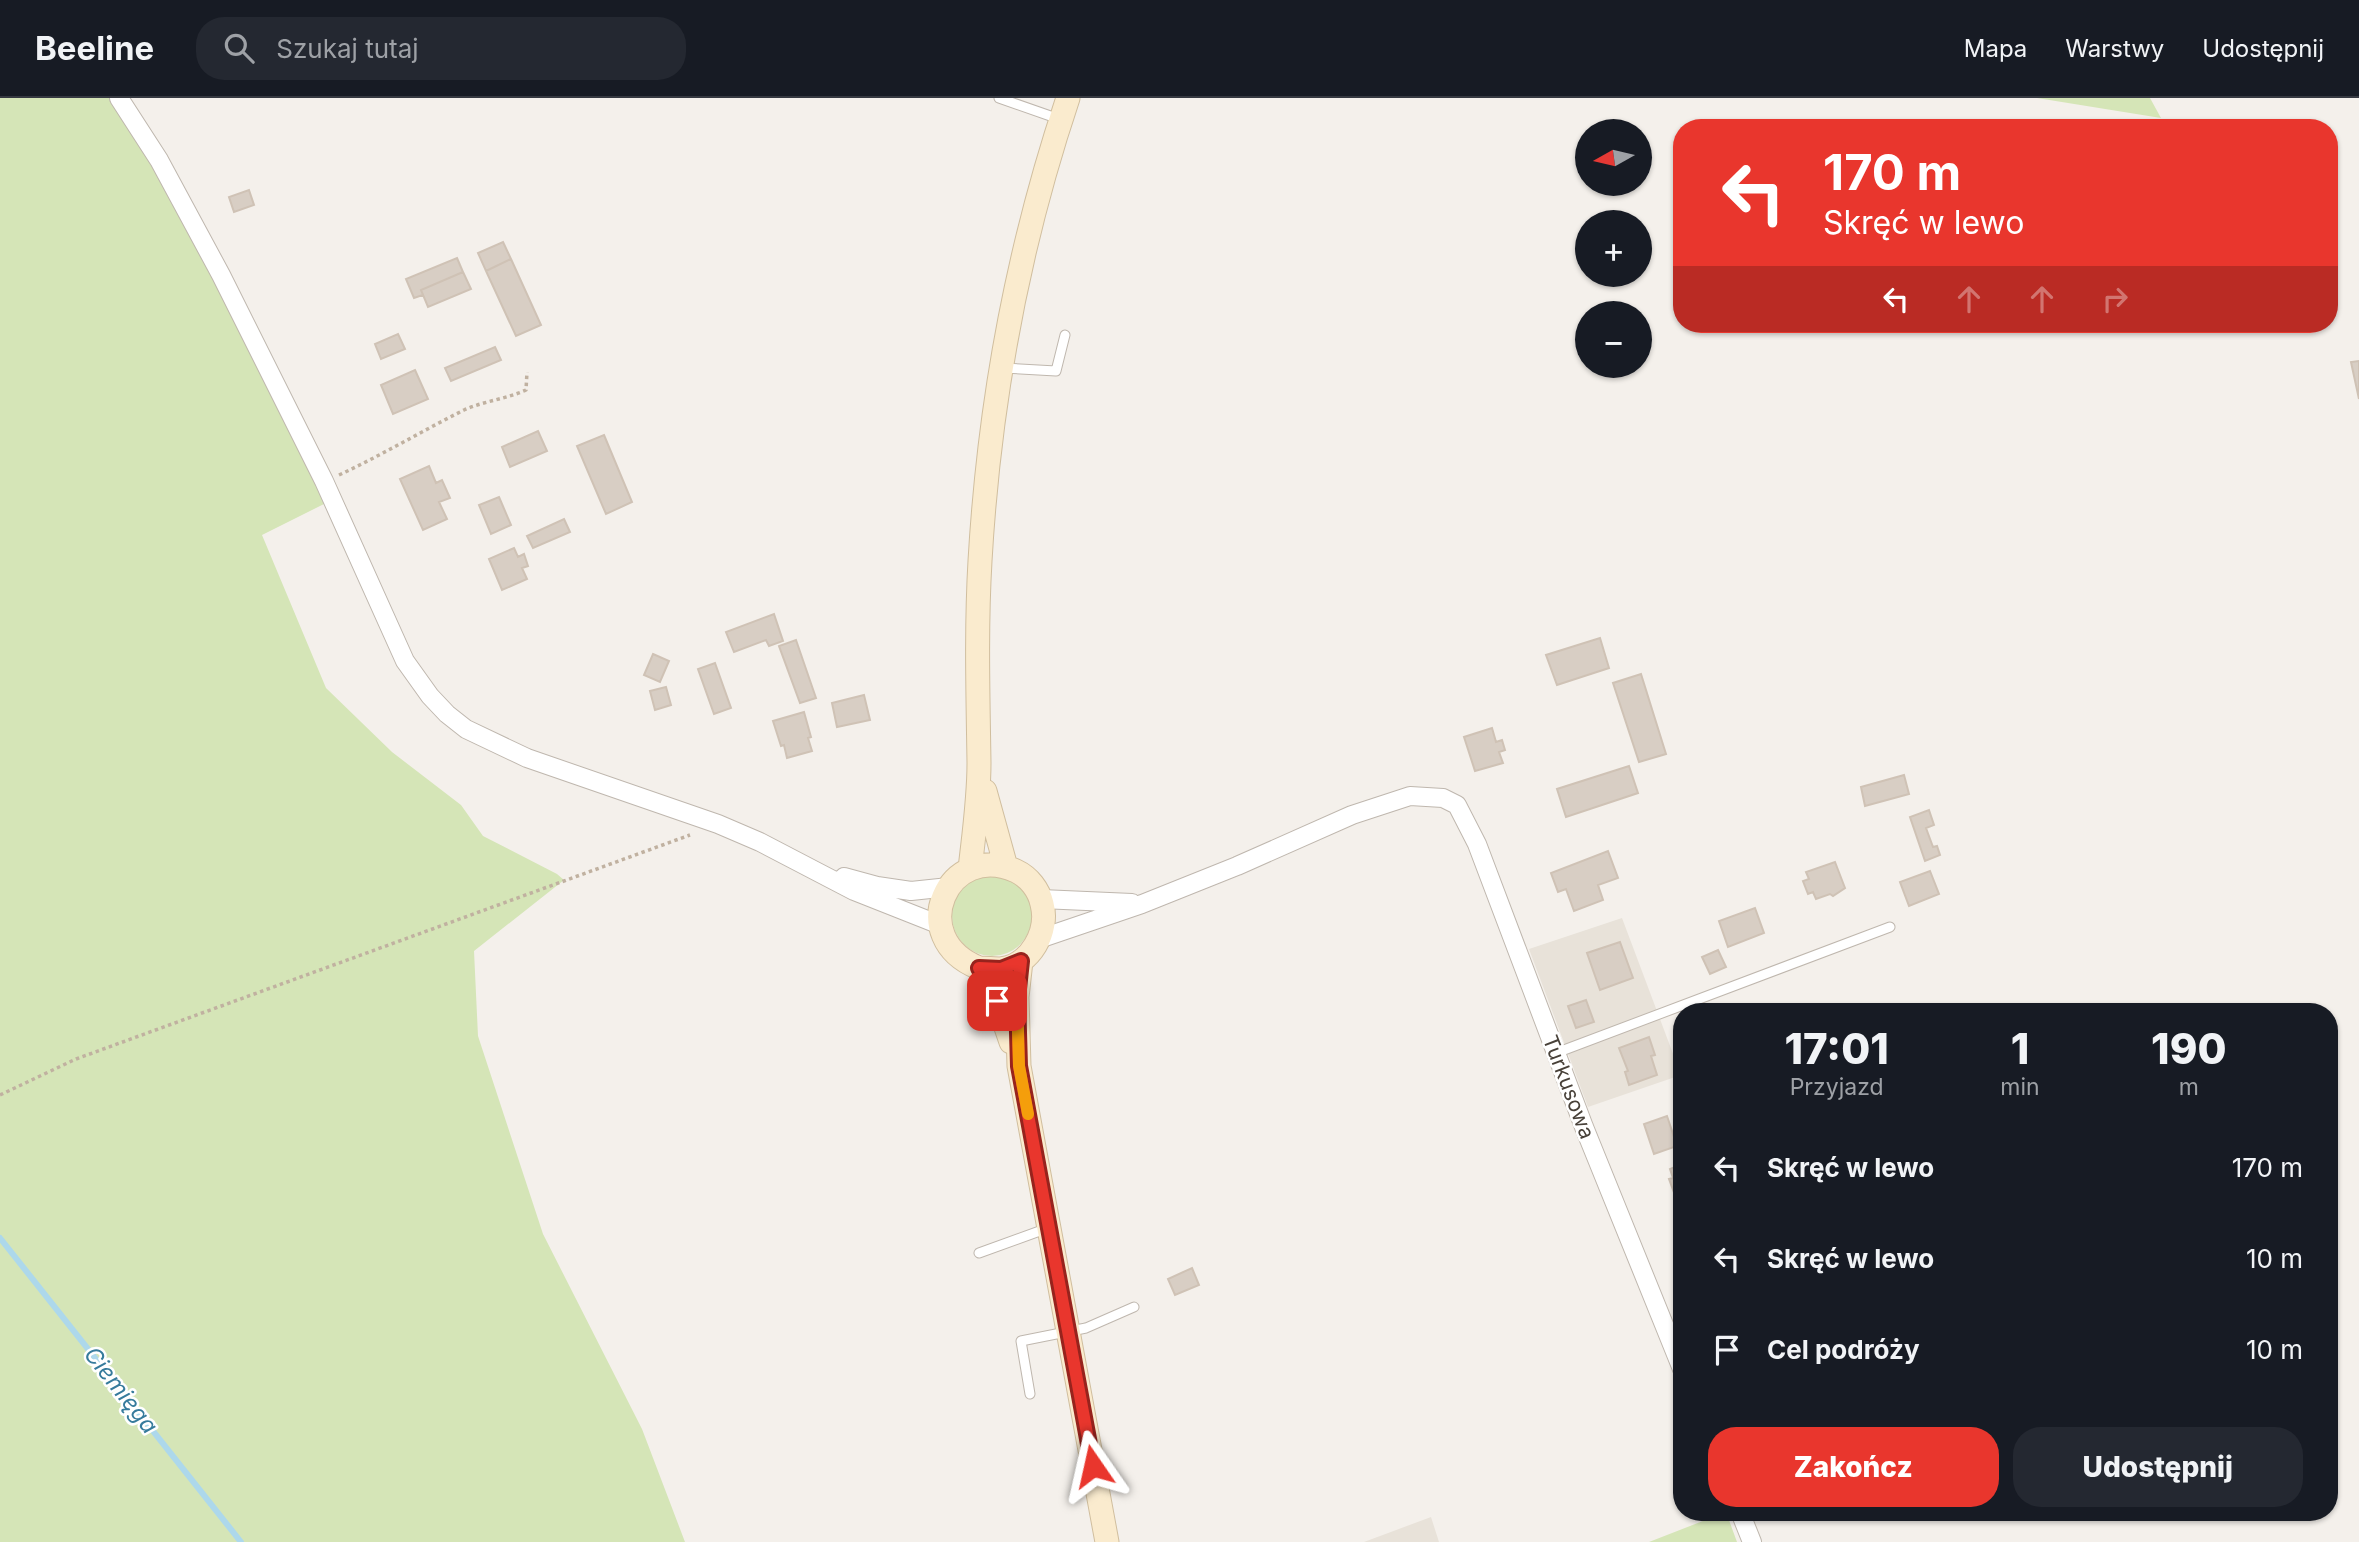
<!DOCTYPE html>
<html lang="pl">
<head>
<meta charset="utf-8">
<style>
	:root { --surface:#171b24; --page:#242831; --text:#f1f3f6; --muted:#9ea1a6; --line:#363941; --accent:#e9362d }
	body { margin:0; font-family:Inter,sans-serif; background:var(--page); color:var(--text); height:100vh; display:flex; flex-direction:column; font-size:26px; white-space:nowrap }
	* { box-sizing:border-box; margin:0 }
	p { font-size:23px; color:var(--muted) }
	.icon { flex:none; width:38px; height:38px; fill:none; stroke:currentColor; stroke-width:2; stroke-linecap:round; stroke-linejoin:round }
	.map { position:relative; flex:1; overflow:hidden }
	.panel { position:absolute; left:1673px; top:905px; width:665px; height:518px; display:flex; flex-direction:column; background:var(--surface); border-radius:28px; box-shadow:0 2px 5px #0004 }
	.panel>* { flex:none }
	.hud { position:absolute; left:1673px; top:21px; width:665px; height:214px; border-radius:28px; box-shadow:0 2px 5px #0004; background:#e9362d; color:#fff; overflow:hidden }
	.needle { width:46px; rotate:262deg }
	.controls { position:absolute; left:1575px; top:21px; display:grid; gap:14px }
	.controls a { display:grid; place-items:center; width:77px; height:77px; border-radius:50%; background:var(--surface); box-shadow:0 2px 5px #0004; font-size:35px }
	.pin { position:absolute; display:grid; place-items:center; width:60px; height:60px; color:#fff; margin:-30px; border-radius:14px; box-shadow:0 4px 10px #0006 }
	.me { position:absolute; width:77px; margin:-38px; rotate:349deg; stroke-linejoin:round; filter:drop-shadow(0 0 5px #0008) }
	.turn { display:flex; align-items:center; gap:24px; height:147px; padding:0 35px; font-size:32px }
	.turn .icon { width:91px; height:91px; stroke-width:2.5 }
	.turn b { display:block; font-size:49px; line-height:60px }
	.lanes { display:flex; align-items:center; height:66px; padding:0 35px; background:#0003; justify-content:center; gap:35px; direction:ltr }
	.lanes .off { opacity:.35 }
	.eta { display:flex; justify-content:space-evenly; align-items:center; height:119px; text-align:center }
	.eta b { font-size:42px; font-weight:800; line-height:49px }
	.action { display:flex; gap:14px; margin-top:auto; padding:14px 35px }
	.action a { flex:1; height:80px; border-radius:28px; background:var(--accent); color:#fff; font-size:28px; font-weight:800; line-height:80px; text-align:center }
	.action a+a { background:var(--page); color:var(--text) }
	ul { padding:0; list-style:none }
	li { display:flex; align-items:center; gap:21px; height:91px; padding:0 35px }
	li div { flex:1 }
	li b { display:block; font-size:26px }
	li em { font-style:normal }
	header { display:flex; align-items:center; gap:42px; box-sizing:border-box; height:98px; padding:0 35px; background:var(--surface); border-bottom:2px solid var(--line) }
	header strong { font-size:33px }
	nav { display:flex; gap:38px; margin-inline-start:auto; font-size:24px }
	.search { width:490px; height:63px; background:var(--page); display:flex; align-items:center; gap:18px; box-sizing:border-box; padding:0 24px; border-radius:28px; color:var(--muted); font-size:26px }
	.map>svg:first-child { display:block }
</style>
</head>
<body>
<header>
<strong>Beeline</strong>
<div class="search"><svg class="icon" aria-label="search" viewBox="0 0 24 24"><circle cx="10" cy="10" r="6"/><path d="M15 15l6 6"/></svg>Szukaj tutaj</div>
<nav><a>Mapa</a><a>Warstwy</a><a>Udostępnij</a></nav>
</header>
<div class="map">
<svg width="2359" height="1444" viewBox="0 0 2359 1444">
	<rect width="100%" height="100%" fill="#f4f0eb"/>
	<path fill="#e8e2d9" d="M1622 820 1681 977 1588 1009 1529 851Z
		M1431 1419 1439 1444H1364Z"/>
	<path fill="#d5e5b7" d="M0 0H119L125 7 328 404 262 437 326 590 392 654 461 707 483 738 557 776 564 782 474 853 478 938 543 1136 642 1331 685 1444H0Z
		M2034 0H2150L2161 20 2037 0Z
		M952 818a40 40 0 1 1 80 0a40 40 0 1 1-80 0Z
		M1726 1414 1737 1444H1649Z"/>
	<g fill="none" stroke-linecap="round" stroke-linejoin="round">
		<path stroke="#add8eb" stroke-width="6" d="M0 1140 241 1444"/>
	</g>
	<path fill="#d8cec4" stroke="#cfc2b5" stroke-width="2" d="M249 92 254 107 234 114 229 99Z
		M503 144 511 161 486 173 478 155Z
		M457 160 463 174 421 192 423 197 414 200 406 181Z
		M511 161 541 227 516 238 486 173Z
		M463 174 471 191 428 209 421 192Z
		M398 236 405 251 381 261 375 246Z
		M495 249 501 262 451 283 445 270Z
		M2359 263V301L2351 264Z
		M415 272 428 301 393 316 381 287Z
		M538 333 547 353 510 369 502 349Z
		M604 337 632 404 606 416 577 348Z
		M429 368 436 385 442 382 450 400 439 404 447 421 423 432 400 381Z
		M499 399 511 427 491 436 479 407Z
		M564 421 570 434 533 450 527 438Z
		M514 450 518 459 524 456 528 468 522 470 527 481 502 492 489 461Z
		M774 516 783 543 769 548 766 542 734 554 726 534Z
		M1600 540 1609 570 1557 587 1546 557Z
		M796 542 816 600 800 605 779 548Z
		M653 556 669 563 660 584 644 577Z
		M715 565 731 610 714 616 698 571Z
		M1641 576 1666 656 1639 664 1613 585Z
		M666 589 671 607 655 612 650 593Z
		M864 597 870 622 837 629 832 605Z
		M804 614 811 639 808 640 812 653 787 660 784 647 781 648 773 623Z
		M1492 630 1496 644 1502 642 1505 652 1499 654 1503 665 1475 673 1464 639Z
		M1629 668 1638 695 1566 719 1557 691Z
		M1904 677 1909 696 1865 708 1861 689Z
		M1929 712 1934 727 1926 730 1933 749 1937 748 1940 757 1925 763 1910 719Z
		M1608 753 1618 780 1598 787 1603 802 1574 813 1566 791 1558 794 1551 775Z
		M1835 764 1845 790 1833 798 1830 796 1816 801 1813 794 1808 796 1803 783 1809 781 1806 774Z
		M1930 773 1939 796 1909 808 1900 784Z
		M1755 810 1764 835 1728 849 1719 823Z
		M1620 844 1633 880 1600 892 1587 855Z
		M1718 852 1726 869 1710 876 1702 859Z
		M1586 902 1594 924 1576 930 1568 908Z
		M1649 939 1655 957 1651 958 1657 977 1629 987 1625 974 1628 973 1619 950Z
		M1667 1018 1677 1048 1654 1056 1644 1026Z
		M1682 1066V1098L1676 1100 1669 1081 1673 1080 1670 1071Z
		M1192 1170 1199 1187 1175 1197 1168 1181Z"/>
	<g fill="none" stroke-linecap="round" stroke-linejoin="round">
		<defs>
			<path id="service" d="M999 0 1059 21
				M1003 270 1056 273 1065 237
				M1556 955 1890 829
				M979 1155 1048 1130
				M1030 1296 1021 1243 1086 1230 1134 1209"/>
			<path id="minor" d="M119 0 159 62 221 177 324 383 405 563 430 598 447 616 466 631 527 660 718 726 760 744 854 793 940 827
				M844 779 877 788 911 793 949 789
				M1041 801 1132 805
				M1039 841 1142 806 1237 768 1352 717 1410 698 1443 700 1457 707 1477 746 1584 1029 1682 1271
				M1740 1414 1752 1444"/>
			<path id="secondary" d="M985 693 1006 769
				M970 771C974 735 979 701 979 665 978 598 976 531 980 463 989 306 1018 149 1068 0
				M1021 863 1017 899 1019 968 1107 1444
				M979 870C986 870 994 871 1001 871 1031 867 1049 833 1042 806 1039 792 1029 779 1016 773 948 742 904 840 979 870L997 903 1011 944"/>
		</defs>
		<use href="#service" stroke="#bfb7ae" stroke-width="11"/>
		<use href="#minor" stroke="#bfb7ae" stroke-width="20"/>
		<use href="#secondary" stroke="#d0be9e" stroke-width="25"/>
		<path stroke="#c0b1a0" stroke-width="3.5" stroke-dasharray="3.5 3.5" stroke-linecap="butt" d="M339 377C382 357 422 333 464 312 484 303 506 301 526 292L527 274
			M0 997 76 961 690 737"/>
		<use href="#service" stroke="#fff" stroke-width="9"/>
		<use href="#minor" stroke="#fff" stroke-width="18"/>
		<use href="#secondary" stroke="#faebce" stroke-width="23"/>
	</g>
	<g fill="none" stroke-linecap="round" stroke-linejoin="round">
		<defs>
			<path id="route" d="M997 903 979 870 1001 871 1021 863 1017 900 1019 968 1093 1368"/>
		</defs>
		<use href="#route" stroke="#97231d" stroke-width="18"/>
		<use href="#route" stroke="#e9362d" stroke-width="12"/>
		<path stroke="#f59e0b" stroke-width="12" d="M1017 899 1019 968 1028 1016"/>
	</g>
	<g text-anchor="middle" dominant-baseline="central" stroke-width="5" stroke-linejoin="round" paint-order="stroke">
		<g font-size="21" fill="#484139" stroke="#fff">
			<text transform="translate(1569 989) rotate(69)">Turkusowa</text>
		</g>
		<g font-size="23" font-style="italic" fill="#367b9c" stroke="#fff">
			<text transform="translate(121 1292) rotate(52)">Ciemięga</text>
		</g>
	</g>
</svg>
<div class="controls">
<a><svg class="needle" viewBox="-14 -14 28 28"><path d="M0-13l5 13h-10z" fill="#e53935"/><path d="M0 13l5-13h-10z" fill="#9ea1a6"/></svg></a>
<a>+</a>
<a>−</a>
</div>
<div class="pin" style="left:997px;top:903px;background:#d93025"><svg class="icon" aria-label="arrive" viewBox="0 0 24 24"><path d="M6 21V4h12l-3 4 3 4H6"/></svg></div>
<svg class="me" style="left:1093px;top:1368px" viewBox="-20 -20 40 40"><path d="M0-17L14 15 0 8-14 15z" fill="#e9362d" stroke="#fff" stroke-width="4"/></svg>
<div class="hud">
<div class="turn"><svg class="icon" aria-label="left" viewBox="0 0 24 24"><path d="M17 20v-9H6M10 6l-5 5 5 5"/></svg><div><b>170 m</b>Skręć w lewo</div></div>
<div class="lanes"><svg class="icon" aria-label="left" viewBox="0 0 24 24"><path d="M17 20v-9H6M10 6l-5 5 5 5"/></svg><svg class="icon off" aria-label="ahead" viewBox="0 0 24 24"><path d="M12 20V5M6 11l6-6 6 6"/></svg><svg class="icon off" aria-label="ahead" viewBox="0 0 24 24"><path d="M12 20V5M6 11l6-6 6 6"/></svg><svg class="icon off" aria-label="right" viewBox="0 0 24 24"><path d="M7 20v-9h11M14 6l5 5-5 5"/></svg></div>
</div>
<section class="panel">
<div class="eta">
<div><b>17:01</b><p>Przyjazd</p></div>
<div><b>1</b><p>min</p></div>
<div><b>190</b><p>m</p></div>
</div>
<ul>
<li><svg class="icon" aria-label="left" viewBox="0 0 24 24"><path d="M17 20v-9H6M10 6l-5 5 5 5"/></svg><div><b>Skręć w lewo</b></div><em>170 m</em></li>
<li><svg class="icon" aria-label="left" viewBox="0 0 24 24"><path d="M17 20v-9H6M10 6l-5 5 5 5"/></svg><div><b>Skręć w lewo</b></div><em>10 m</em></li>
<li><svg class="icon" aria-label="arrive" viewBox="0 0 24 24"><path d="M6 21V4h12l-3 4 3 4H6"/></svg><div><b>Cel podróży</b></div><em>10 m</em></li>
</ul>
<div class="action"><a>Zakończ</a><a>Udostępnij</a></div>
</section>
</div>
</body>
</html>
